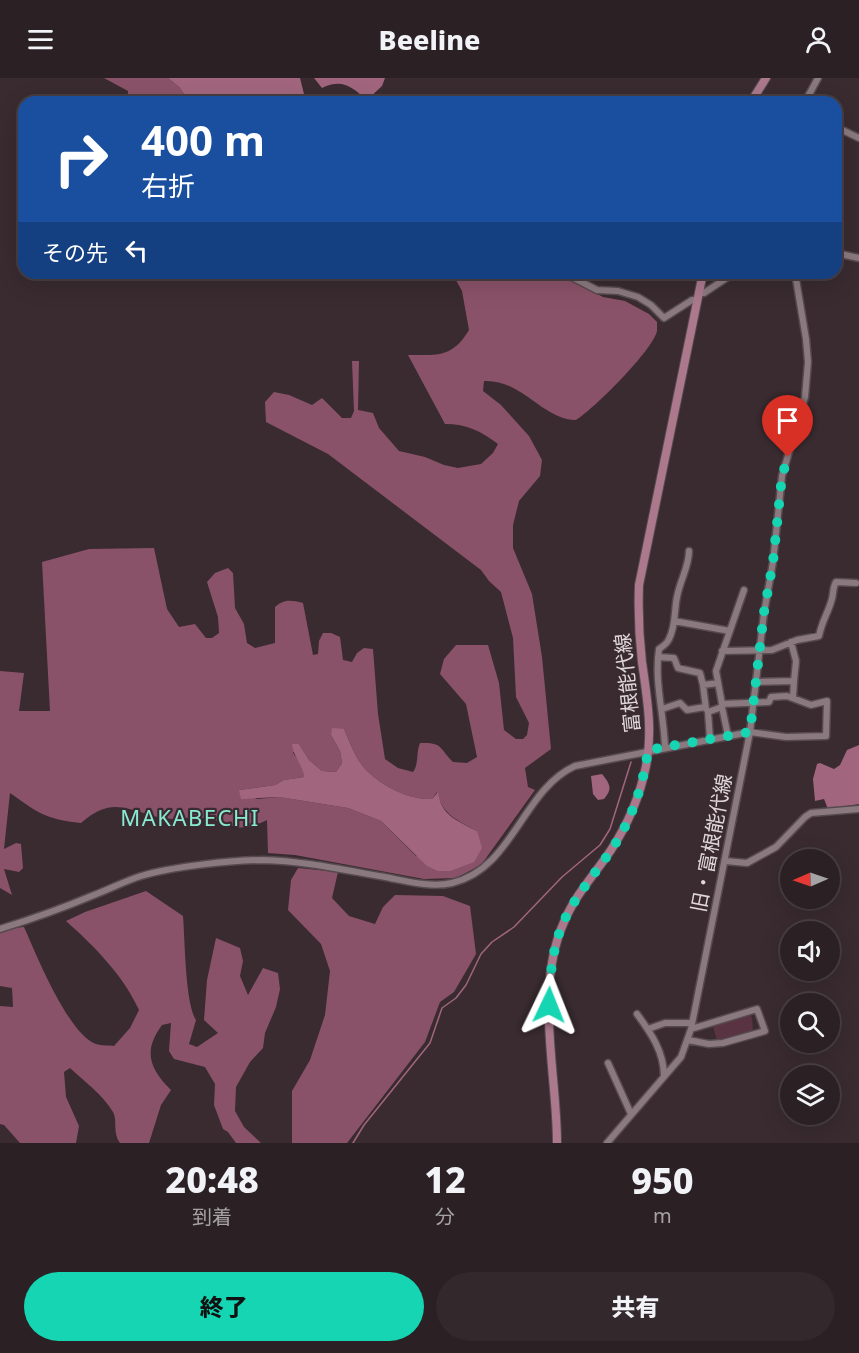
<!DOCTYPE html>
<html lang="ja">
<head>
<meta charset="utf-8">
<style>
	:root { --surface:#2b2024; --page:#33282c; --text:#f1f3f6; --muted:#a6a3a6; --line:#473e41; --accent:#15d5b3 }
	body { margin:0; font-family:"Noto Sans","Noto Sans JP",sans-serif; background:var(--page); color:var(--text); height:100vh; display:flex; flex-direction:column; font-size:22px; white-space:nowrap }
	* { box-sizing:border-box; margin:0 }
	p { font-size:20px; color:var(--muted) }
	.icon { flex:none; width:33px; height:33px; fill:none; stroke:currentColor; stroke-width:2; stroke-linecap:round; stroke-linejoin:round }
	.map { position:relative; height:1065px; overflow:hidden }
	.sheet { display:flex; flex-direction:column; background:var(--surface); flex:1 }
	.sheet>* { flex:none }
	.top-card { position:absolute; left:18px; top:18px; width:824px; height:183px; border-radius:18px; box-shadow:0 6px 24px #0002,0 0 0 2px var(--line); background:#1a4fa0; color:#fff; overflow:hidden }
	.needle { width:39px; rotate:268deg }
	.controls { position:absolute; left:780px; top:771px; display:grid; gap:12px }
	.controls a { display:grid; place-items:center; width:60px; height:60px; border-radius:50%; background:var(--surface); box-shadow:0 6px 24px #0002,0 0 0 2px var(--line); font-size:30px }
	.pin { position:absolute; display:grid; place-items:center; width:51px; height:51px; color:#fff; margin:-62px -26px; border-radius:50% 50% 50% 0; rotate:-45deg; box-shadow:0 0 6px #0007 }
	.pin .icon { rotate:45deg }
	.me { position:absolute; width:66px; margin:-33px; rotate:2deg; stroke-linejoin:round; filter:drop-shadow(0 0 4px #0008) }
	.turn { display:flex; align-items:center; gap:21px; height:126px; padding:0 24px; font-size:27px }
	.turn .icon { width:78px; height:78px; stroke-width:2.5 }
	.turn b { display:block; font-size:42px; line-height:51px }
	.then { display:flex; align-items:center; height:57px; padding:0 24px; background:#0003; gap:12px; font-size:22px }
	.eta { display:flex; justify-content:space-evenly; align-items:center; height:102px; text-align:center }
	.eta b { font-size:36px; font-weight:800; line-height:42px }
	.button { display:flex; gap:12px; margin-top:auto; padding:12px 24px }
	.button a { flex:1; height:69px; border-radius:36px; background:var(--accent); color:#111; font-size:24px; font-weight:800; line-height:69px; text-align:center }
	.button a+a { background:var(--page); color:var(--text) }
	header { display:flex; justify-content:space-between; align-items:center; height:78px; padding:0 24px; background:var(--surface); font-size:27px; font-weight:800 }
	.map>svg:first-child { display:block }
</style>
</head>
<body>
<header><svg class="icon" aria-label="menu" viewBox="0 0 24 24"><path d="M4 6h16M4 12h16M4 18h16"/></svg>Beeline<svg class="icon" aria-label="person" viewBox="0 0 24 24"><circle cx="12" cy="8" r="4"/><path d="M4 21q1-7 8-7t8 7"/></svg></header>
<div class="map">
<svg width="859" height="1065" viewBox="0 0 859 1065">
	<rect width="100%" height="100%" fill="#392b30"/>
	<path fill="#593342" d="M749 935 752 940 753 951 748 957 717 963 712 945Z"/>
	<path fill="#8a5268" fill-rule="evenodd" d="M104 0H168L179 9 190 24H128V13Z
		M452 195H557L603 219 625 223 649 236 657 244C657 247 657 250 657 253 653 272 594 331 576 342 543 342 522 301 484 303L483 313 501 327 529 358 542 382 540 398 519 423 513 447V470L532 516 542 579 551 671 525 690 528 709 535 712 481 787 456 800 424 801 295 777 268 775 267 742C236 757 235 746 205 740 194 738 183 741 172 741 134 738 116 713 81 745 45 741 38 735 10 715L4 771 16 765 21 766 23 790 19 794 4 791 12 817 0 810V593L24 595 19 633H50L42 484 89 471 154 470 167 531 179 549 195 546 206 560H212L219 555 218 539 207 504 215 495 228 490 233 495 235 530 244 546 247 565 255 570 275 565V529C284 521 291 522 303 525L313 577 318 576 319 563 323 555H331L340 559 343 582 352 584 357 575 364 570 373 571 378 636 385 681 398 690 413 694C419 686 416 674 420 665 443 664 439 670 453 684L467 685 477 679 466 626 440 596 444 581 456 567H488L499 605 504 652 516 661H523L527 657 529 645 516 619 513 560 501 514 489 503 481 492 328 376 266 344 265 324 274 314 289 317 312 327 322 320 342 340H351L354 333 352 283H359L358 332 373 335 379 350 399 373 425 379 444 387 458 390 481 386 493 375 498 366C481 353 467 346 445 346L408 277C438 277 452 280 469 252L462 213ZM344 651C350 665 356 682 367 693 384 709 409 722 432 721L437 714C442 737 459 743 477 753L416 778 381 743 348 730 279 719 257 721 239 712 275 707 284 702 304 699 303 688 293 675 299 666 309 682 322 693 336 694 342 685 340 673 331 657Z
		M298 790 338 794 332 820 349 838 375 846 383 829 395 817 443 818 470 828 476 876 454 914 440 924 425 964 347 1065H292V1013L310 982 325 937 330 893 321 866 288 832 291 802Z
		M146 813 183 838C185 861 185 925 196 942L189 966 197 969 218 955 204 942 207 902 216 860 240 870 243 883 240 898 248 917 263 890 278 895 280 911 276 929 265 955 263 970 250 984 236 1009 235 1033 244 1049 261 1065H236L228 1054 223 1051 214 1027 215 1006 205 989 174 981 169 973 171 945 162 947C143 973 149 990 171 1012L161 1027 149 1065H120C112 1053 118 1044 113 1034 103 1017 84 1003 70 990L64 994 66 1019 79 1048 76 1065H20L4 1047 0 1046V928L13 929 12 910 0 908V851L24 849C36 876 68 956 96 966 101 968 109 967 114 968L130 950 139 932C123 897 95 869 66 843L85 834Z"/>
	<path fill="#a1667d" d="M168 0H300L304 16 301 24H190L179 9Z
		M314 0H385L382 8 367 22C352 9 342 0 322 10Z
		M332 650 344 651C350 665 356 682 367 693 384 709 409 722 432 721L438 714C441 738 458 743 477 753L482 770 474 784 450 793H438L427 788 381 743 348 730 279 719 241 721 239 712 275 707 284 702 304 699C303 686 293 679 292 666H299L309 682 322 693 336 694 342 685 340 673 331 657Z
		M859 667V726L828 731 824 721 815 723 813 701 817 686 820 685 834 691 840 687 847 672Z
		M602 696C610 706 613 711 604 721L598 722 593 716 591 698Z"/>
	<g fill="none" stroke-linecap="round" stroke-linejoin="round">
		<path stroke="#a1667d" stroke-width="1.5" d="M353 1065 364 1047 430 965 442 930 456 920 466 907 481 876 492 864 514 849 562 799 600 767 610 751 631 684"/>
		<defs>
			<path id="minor" d="M805 24 818 0
				M836 49 859 60
				M836 175 859 180
				M564 195 597 212 618 213 638 219 651 227 664 240 692 222H697
				M699 214 704 215 734 195
				M674 543 730 553
				M722 573 772 572 797 562 819 558C822 543 827 537 831 524 834 517 832 511 836 504L856 505
				M658 579 674 580 678 590 700 595 703 607
				M756 604 794 603 796 583 791 564
				M793 620 794 603
				M722 626 716 593 744 512
				M722 629 728 658
				M662 631 680 625 687 632 705 629
				M706 631 703 607 718 605
				M665 670C664 636 654 604 659 571 663 568 667 566 669 561 676 548 674 533 677 519 680 502 689 489 689 473
				M725 783 747 785 776 769 805 739 811 735 859 731
				M0 851C32 841 63 830 94 817 110 811 125 803 141 798 171 789 231 782 263 782 304 783 344 792 385 799 406 803 431 810 452 805 513 791 522 712 575 688L750 654 786 659 826 658 827 623 811 627 787 618 771 619 769 624 722 626V629L708 634 710 661
				M637 936C651 955 664 974 664 998
				M648 951 665 945H691
				M688 962 709 966 723 965 765 953 757 931 691 951
				M608 985 631 1036
				M607 1065 681 979 691 951 750 654 764 535 773 484 782 398 805 319 808 284 806 261 795 195"/>
			<path id="major" d="M751 24 766 0
				M557 1065C557 994 534 911 564 844 575 817 595 796 611 772 628 746 640 718 646 688 653 652 647 620 642 584 639 558 638 533 639 507L703 195"/>
		</defs>
		<use href="#minor" stroke="#564a4e" stroke-width="9"/>
		<use href="#major" stroke="#564a4e" stroke-width="10"/>
		<use href="#minor" stroke="#8a797f" stroke-width="6"/>
		<use href="#major" stroke="#ab788c" stroke-width="8"/>
	</g>
	<g fill="none" stroke-linecap="round" stroke-linejoin="round">
		<path stroke="#15d5b3" stroke-width="10" stroke-dasharray="0 18" d="M549 927C550 898 552 871 563 845 575 818 595 796 612 771 632 741 643 708 648 672L750 654 764 534 773 484 782 398 788 379"/>
	</g>
	<g text-anchor="middle" dominant-baseline="central" stroke-width="4.5" stroke-linejoin="round" paint-order="stroke">
		<g font-size="20" fill="#e1d7da" stroke="#392b30">
			<text transform="translate(627 605) rotate(-96)">富根能代線</text>
			<text transform="translate(711 765) rotate(-79)">旧・富根能代線</text>
		</g>
		<g font-size="22" letter-spacing="1.5" fill="#88ead1" stroke="#392b30">
			<text x="190" y="739">MAKABECHI</text>
		</g>
	</g>
</svg>
<div class="controls">
<a><svg class="needle" viewBox="-14 -14 28 28"><path d="M0-13l5 13h-10z" fill="#e53935"/><path d="M0 13l5-13h-10z" fill="#a6a3a6"/></svg></a>
<a><svg class="icon" aria-label="sound" viewBox="0 0 24 24"><path d="M4 9h4l5-4v14l-5-4H4zM17 9q2 3 0 6"/></svg></a>
<a><svg class="icon" aria-label="search" viewBox="0 0 24 24"><circle cx="10" cy="10" r="6"/><path d="M15 15l6 6"/></svg></a>
<a><svg class="icon" aria-label="layers" viewBox="0 0 24 24"><path d="M12 4l9 5-9 5-9-5zM3 14l9 5 9-5"/></svg></a>
</div>
<div class="pin" style="left:788px;top:379px;background:#d93025"><svg class="icon" aria-label="arrive" viewBox="0 0 24 24"><path d="M6 21V4h12l-3 4 3 4H6"/></svg></div>
<svg class="me" style="left:549px;top:927px" viewBox="-20 -20 40 40"><path d="M0-17L14 15 0 8-14 15z" fill="#15d5b3" stroke="#fff" stroke-width="4"/></svg>
<div class="top-card">
<div class="turn"><svg class="icon" aria-label="right" viewBox="0 0 24 24"><path d="M7 20v-9h11M14 6l5 5-5 5"/></svg><div><b>400 m</b>右折</div></div>
<div class="then">その先<svg class="icon" aria-label="left" viewBox="0 0 24 24"><path d="M17 20v-9H6M10 6l-5 5 5 5"/></svg></div>
</div>
</div>
<section class="sheet">
<div class="eta">
<div><b>20:48</b><p>到着</p></div>
<div><b>12</b><p>分</p></div>
<div><b>950</b><p>m</p></div>
</div>
<div class="button"><a>終了</a><a>共有</a></div>
</section>
</body>
</html>
